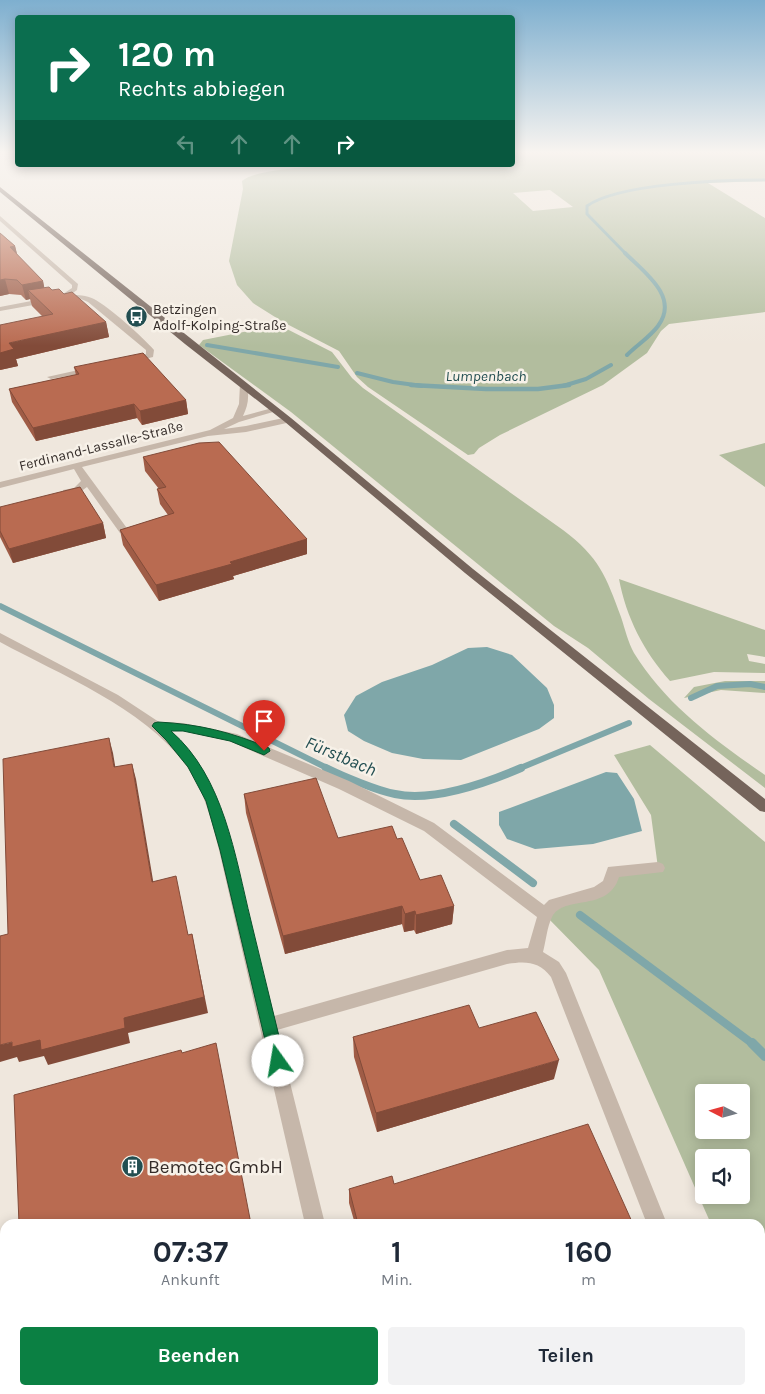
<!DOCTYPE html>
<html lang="de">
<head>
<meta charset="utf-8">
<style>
	:root { --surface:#fff; --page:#f2f2f3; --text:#1f2937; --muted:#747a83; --accent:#0b8043 }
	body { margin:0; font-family:Karla,sans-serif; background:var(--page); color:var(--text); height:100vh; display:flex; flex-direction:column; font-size:19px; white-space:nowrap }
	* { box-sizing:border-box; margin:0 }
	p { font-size:16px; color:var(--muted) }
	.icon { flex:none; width:28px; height:28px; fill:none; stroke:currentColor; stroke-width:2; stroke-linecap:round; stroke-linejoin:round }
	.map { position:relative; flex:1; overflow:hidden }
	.drawer { position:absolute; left:0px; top:1219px; width:765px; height:176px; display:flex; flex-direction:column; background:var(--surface); border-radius:15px 15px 0 0; box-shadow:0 2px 12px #0003 }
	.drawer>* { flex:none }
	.hud { position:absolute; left:15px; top:15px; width:500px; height:152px; border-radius:5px; box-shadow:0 2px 12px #0003; background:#0b6e4f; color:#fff; overflow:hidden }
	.needle { width:32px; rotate:276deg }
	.controls { position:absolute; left:695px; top:1084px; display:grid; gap:10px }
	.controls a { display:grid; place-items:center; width:55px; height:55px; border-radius:5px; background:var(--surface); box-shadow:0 2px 12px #0003; font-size:25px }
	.pin { position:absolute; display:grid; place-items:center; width:42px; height:42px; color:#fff; margin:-51px -21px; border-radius:50% 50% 50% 0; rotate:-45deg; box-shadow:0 0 5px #0007 }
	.pin .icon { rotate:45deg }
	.me { position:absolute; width:55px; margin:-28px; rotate:347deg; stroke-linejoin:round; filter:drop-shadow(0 0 4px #0008) }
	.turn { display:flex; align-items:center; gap:18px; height:105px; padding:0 20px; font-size:22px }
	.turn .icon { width:65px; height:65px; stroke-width:2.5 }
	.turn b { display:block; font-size:35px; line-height:42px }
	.lanes { display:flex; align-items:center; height:48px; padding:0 20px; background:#0003; justify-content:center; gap:25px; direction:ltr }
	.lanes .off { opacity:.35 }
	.eta { display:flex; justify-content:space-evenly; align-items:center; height:85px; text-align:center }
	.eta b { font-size:30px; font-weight:700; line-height:35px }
	.action { display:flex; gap:10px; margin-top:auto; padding:10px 20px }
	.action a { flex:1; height:58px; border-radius:5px; background:var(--accent); color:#fff; font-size:20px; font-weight:700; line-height:58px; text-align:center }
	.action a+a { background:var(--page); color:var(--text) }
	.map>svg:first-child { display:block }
</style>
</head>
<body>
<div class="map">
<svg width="765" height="1394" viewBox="0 0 765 1394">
	<rect width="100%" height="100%" fill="#efe7dd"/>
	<path fill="#b2bd9e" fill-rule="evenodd" d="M513 151H765V181L708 183 765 218V312L669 324 661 331 647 353 603 385 500 435 479 448 474 454 468 455 368 387 357 377 339 351 283 322 253 303 237 285 229 261 243 189 242 181C267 158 467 165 512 165ZM550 190 573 207 533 211 513 193Z
		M273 326H281L332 352 352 378 363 388 563 530C599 557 606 576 621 617 625 629 628 642 634 653 666 705 716 741 765 775V788L649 699 588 648 554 626 291 412 199 345 203 340Z
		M765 443V487L719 455Z
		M619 579 765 630V657L747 654 749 661 765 664V673L714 672 670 681C644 652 626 617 619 579Z
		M725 681H765V693L721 690 684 698 694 687Z
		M650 745 765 842V1346L760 1335V1224H711L599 970 545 915 554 904 599 892 613 871 658 868 651 815 614 755ZM704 1092H741V1130H704ZM704 1158H741V1195H704Z"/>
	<path fill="#7fa7a9" d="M487 647 512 655 547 688 554 705V718L539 729 461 760 423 759 392 753 364 741 348 731 344 715 356 696 382 682 432 665 468 648Z
		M606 772 617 773 634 799 642 831 593 844 535 849 507 839 499 825V812Z"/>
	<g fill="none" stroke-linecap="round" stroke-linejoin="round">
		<path stroke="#7fa7a9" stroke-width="3" d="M626 254 587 214V206C619 183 724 180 765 180"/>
		<path stroke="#7fa7a9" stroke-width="4" d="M625 253C644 272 680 297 658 326 650 337 637 345 627 355
			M207 345 338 367
			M357 373 393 382 422 386
			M563 386 586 379 611 365"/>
		<path stroke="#7fa7a9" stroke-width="4.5" d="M411 385 486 389H538L569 385"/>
		<path stroke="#7fa7a9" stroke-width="6" d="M0 606 329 769
			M691 698 717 686 750 684 765 687
			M518 769 629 723"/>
		<path stroke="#7fa7a9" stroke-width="8" d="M326 768C342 776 378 791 395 794 433 802 486 783 521 768
			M454 824 533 883
			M580 915 753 1044"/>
		<path stroke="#7fa7a9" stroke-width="10" d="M752 1043 765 1056"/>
		<path fill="#c6b7aa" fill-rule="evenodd" d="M0 216 78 284 77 290 70 295C78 295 86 295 94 299 109 307 143 337 154 350L153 357 128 363V359L146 354V350L88 302 81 299 60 298V296L72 288V285L0 221Z
			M47 298H50V302L0 311V307Z
			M92 367H95V371L51 379 47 377Z
			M240 384H246C250 395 248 406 243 416L276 407 280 410 239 422 224 429 246 426 288 417 292 420 291 422 246 432 208 436 82 467 129 531 128 533H120L87 487 80 492 63 494V490L74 488 81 481 74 469 0 488V482L210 430 233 418 239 404Z
			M0 633 118 695 159 722 183 723 237 734 349 781 434 823 544 905 549 900 594 887 603 881 608 867 658 862 663 864 665 868 663 872 619 877C608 913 564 894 552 917 547 927 546 941 543 952L559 962 566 973 667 1224H647L551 977C539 961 525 961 507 964L277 1030 325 1224H305L219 850C213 827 207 802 196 781 158 713 66 678 0 642ZM170 731H183L229 741 339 789 424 831 537 917 528 948 507 950 274 1016C264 977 255 937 245 898 229 833 220 780 170 731Z
			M234 1390H264L262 1394H232Z
			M712 1390H734L736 1394H714Z"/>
		<path fill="#75645b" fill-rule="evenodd" d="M0 187 291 418 473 569 765 799V812L760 811 465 573 285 422 185 344 0 192Z"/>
	</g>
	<path fill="#9f5c46" d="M0 233 15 246 17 255 43 281 44 288 64 294 106 322 109 337 16 359 18 366 0 370 42 316 32 306 30 299 26 300 21 295 9 294 0 296Z
		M74 367 186 400 188 414 142 425 137 418 36 441 12 402 9 389 76 375Z
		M143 457 307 539V554L233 576 234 579 159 601 123 545 120 530 168 515 160 504 157 489H159L145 471Z
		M0 507 103 523 106 538 13 563 0 537Z
		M244 794 338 838 397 839 420 880 454 906 452 924 416 934 414 930 404 932 402 924 285 954 246 813Z
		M353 1037 554 1079 377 1132 354 1057Z
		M394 1184 633 1224H355L349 1203V1189Z
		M408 1390H676L678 1394H409Z"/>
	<path fill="#824b39" d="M15 246 19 261 10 247Z
		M5 279 9 294 0 296V280Z
		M43 281 46 296 28 290 30 299 26 300 22 285Z
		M106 322 109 337 16 359 18 366 0 370V353L9 343Z
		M186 400 188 414 142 425 140 411Z
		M134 404 137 418 36 441 33 428Z
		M103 523 106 538 13 563 9 549Z
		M307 539V554L233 576 234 579 159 601 156 585 230 562Z
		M109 738 113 753 118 783 114 767Z
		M132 764 136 779 156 898 152 882Z
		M402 906V924L285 954 283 936Z
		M454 906 452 924 416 934V915Z
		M415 911 414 930 404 932 405 914Z
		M192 934 208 1013 128 1033 130 1043 48 1065 44 1056 19 1062 17 1057 0 1062V1045L124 1018Z
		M559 1060 554 1079 377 1132 376 1113Z"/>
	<path fill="#b96b51" stroke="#824b39" d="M0 233 15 246 10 247 43 281 22 285 17 280 5 279 0 280Z
		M49 287 52 290 59 289 64 294 72 292 106 322 9 343 14 349 0 353V325L53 314 28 290Z
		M143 353 186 400 140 411 134 404 33 428 9 389 79 374 74 367Z
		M219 442 307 539 230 562 232 564 156 585 120 530 174 513 157 489 166 487 143 457 199 443Z
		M80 487 103 523 9 549 0 531V507Z
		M109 738 114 767 132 764 152 882 176 876 188 935 192 934 204 997 124 1018 125 1028 41 1050 40 1040 12 1047V1042L0 1045V936L8 934 3 759Z
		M316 778 338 838 392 826 397 839 402 838 420 880 441 875 454 906 416 915 415 911 405 914 402 906 283 936 244 794Z
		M469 1005 479 1028 536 1012 559 1060 376 1113 353 1037Z
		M216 1043 251 1224H19L14 1095 181 1050 182 1053Z
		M588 1124 633 1224H358L349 1189 392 1176 394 1184Z
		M411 1390H676L678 1394H412Z"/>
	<linearGradient id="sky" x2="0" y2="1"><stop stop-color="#7eafcf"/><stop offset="0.44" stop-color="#f8f4f0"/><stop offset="1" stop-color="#f8f4f0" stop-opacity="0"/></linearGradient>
	<rect width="765" height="346" fill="url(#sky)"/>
	<path fill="#0b8043" stroke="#07532c" d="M158 722C199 724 231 732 269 748L270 751 264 755 230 741 183 731H171C224 777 235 856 251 921 262 968 274 1014 285 1061L283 1066 278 1069 272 1066 270 1061 220 850 206 801 188 767 166 740 152 726 154 723Z"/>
	<defs>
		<symbol id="bus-disc" viewBox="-11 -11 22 22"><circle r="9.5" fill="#224e51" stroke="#f7f1e8"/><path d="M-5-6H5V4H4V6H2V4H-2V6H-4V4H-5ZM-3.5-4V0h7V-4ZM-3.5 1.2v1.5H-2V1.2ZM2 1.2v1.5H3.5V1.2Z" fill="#fff"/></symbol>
		<symbol id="building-disc" viewBox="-11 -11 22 22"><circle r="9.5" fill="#224e51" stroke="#f7f1e8"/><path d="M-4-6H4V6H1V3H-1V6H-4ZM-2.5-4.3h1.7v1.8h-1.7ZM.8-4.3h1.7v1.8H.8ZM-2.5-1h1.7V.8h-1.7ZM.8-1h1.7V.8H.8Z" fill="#fff"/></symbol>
	</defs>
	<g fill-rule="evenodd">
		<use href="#bus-disc" x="124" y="304" width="25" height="25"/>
		<use href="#building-disc" x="120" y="1154" width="25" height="25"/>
	</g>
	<g text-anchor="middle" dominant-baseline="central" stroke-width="5" stroke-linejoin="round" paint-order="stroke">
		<g font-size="14" fill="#342c29" stroke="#f7f1e8" text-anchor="start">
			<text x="153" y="309">Betzingen<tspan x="153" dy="16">Adolf-Kolping-Straße</tspan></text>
		</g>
		<g font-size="14" fill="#342c29" stroke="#f7f1e8">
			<text transform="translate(101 446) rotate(-14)">Ferdinand-Lassalle-Straße</text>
		</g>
		<g font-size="15" font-style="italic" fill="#224e51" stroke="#f7f1e8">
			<text x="486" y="376">Lumpenbach</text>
		</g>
		<g font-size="18" font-style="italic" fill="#224e51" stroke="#f7f1e8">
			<text transform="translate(341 756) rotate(23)">Fürstbach</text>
		</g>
		<g font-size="19" fill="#342c29" stroke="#f7f1e8" text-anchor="start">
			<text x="148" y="1167">Bemotec GmbH</text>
		</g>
	</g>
</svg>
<div class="controls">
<a><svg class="needle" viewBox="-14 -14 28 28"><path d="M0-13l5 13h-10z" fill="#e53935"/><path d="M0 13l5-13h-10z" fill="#747a83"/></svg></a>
<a><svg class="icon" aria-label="sound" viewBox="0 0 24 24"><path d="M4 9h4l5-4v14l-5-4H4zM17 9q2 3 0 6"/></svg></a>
</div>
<div class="pin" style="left:264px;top:751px;background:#d93025"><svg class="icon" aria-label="arrive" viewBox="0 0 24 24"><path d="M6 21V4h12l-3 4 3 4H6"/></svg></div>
<svg class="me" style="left:278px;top:1061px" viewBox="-20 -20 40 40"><circle r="19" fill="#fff"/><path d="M0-13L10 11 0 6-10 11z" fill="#0b8043"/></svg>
<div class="hud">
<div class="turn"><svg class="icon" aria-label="right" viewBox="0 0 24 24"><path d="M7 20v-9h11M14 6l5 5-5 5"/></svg><div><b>120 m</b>Rechts abbiegen</div></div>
<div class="lanes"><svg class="icon off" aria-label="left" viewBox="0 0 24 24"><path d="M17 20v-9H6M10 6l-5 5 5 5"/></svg><svg class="icon off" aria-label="ahead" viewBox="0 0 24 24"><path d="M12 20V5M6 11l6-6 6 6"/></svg><svg class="icon off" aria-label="ahead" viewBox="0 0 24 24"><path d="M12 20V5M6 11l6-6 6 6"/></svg><svg class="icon" aria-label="right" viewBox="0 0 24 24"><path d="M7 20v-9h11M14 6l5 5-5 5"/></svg></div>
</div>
<section class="drawer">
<div class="eta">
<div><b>07:37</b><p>Ankunft</p></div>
<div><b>1</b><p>Min.</p></div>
<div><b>160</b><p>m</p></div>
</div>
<div class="action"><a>Beenden</a><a>Teilen</a></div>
</section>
</div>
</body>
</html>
